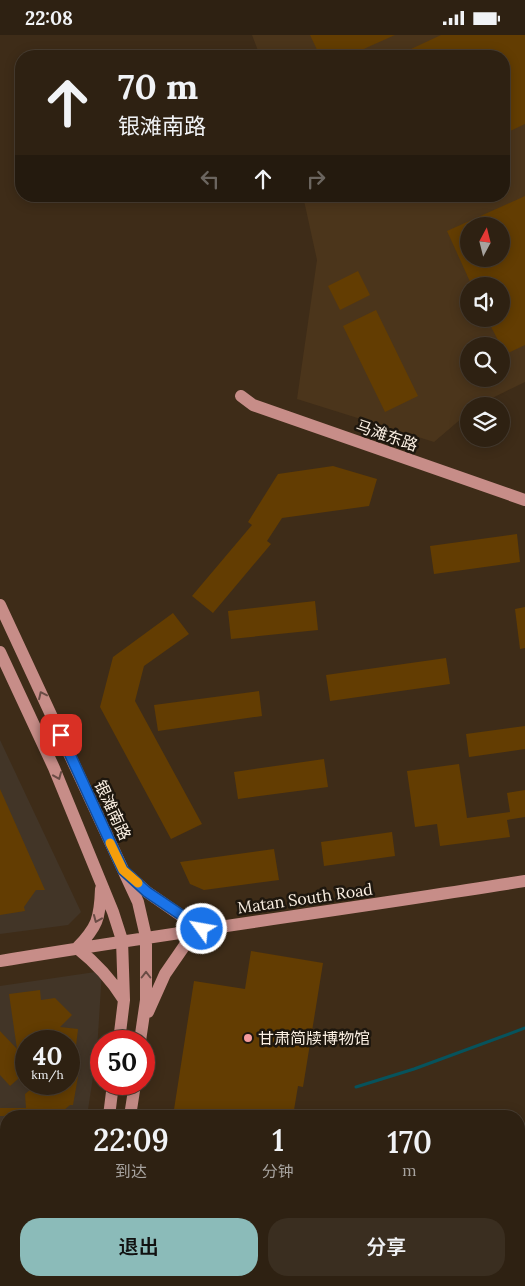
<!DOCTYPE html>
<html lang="zh">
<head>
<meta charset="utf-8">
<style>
	:root { --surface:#2e2112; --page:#3a2e20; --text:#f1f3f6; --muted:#a7a39f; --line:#493e32; --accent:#8bbbb9 }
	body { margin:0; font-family:Lora,"Noto Sans SC",serif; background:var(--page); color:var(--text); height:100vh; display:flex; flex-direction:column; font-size:19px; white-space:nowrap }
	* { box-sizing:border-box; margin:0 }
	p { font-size:16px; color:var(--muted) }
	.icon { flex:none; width:28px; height:28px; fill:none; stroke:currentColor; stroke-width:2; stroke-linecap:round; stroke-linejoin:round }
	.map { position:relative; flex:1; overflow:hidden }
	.panel { position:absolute; left:0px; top:1075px; width:525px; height:176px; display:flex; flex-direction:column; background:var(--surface); border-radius:20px 20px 0 0; box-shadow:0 2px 12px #0003,0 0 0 1px var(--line) }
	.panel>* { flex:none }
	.guide { position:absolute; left:15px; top:15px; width:495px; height:152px; border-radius:20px; box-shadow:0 2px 12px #0003,0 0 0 1px var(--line); background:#2e2112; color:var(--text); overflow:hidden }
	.needle { width:32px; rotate:7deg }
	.tools { position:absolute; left:460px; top:182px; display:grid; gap:10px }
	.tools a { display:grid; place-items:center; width:50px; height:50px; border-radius:50%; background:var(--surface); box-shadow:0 2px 12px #0003,0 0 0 1px var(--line); font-size:25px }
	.speed { position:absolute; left:15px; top:995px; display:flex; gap:10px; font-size:25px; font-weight:700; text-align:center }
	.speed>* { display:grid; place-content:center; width:65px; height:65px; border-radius:50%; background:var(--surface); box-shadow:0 2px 12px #0003,0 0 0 1px var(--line); line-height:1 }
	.speed small { font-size:12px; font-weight:400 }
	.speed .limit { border:8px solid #d22; background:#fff; color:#111 }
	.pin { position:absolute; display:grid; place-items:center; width:42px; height:42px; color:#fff; margin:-21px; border-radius:10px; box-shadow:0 2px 8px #0006 }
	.me { position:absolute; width:55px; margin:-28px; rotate:302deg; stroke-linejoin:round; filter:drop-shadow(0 0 4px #0008) }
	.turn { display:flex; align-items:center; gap:18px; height:105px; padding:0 20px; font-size:22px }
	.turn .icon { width:65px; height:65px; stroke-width:2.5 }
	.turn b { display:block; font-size:35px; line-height:42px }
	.lanes { display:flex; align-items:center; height:48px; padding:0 20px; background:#0003; justify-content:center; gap:25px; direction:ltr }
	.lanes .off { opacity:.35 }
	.eta { display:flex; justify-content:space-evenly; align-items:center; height:85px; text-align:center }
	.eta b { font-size:30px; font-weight:600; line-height:35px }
	.action { display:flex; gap:10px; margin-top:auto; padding:10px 20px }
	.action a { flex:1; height:58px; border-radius:20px; background:var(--accent); color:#111; font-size:20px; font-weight:600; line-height:58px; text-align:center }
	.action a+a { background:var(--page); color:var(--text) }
	.status { display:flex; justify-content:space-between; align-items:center; height:35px; padding:0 25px; background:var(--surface); direction:ltr }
	.status svg { height:14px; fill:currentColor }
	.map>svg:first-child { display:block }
</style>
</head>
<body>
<div class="status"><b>22:08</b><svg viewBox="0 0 49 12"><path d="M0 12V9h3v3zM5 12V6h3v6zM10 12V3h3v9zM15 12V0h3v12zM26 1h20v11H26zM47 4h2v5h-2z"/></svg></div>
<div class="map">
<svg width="525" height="1251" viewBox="0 0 525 1251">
	<rect width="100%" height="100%" fill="#3e2c18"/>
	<path fill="#423527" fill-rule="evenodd" d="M0 705 81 877 68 890 0 899Z
		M102 936 97 1016 87 1081H6V1245H63L62 1251H0V951ZM26 1006H69V1049H26Z"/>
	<path fill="#4b351b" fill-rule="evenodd" d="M252 0H525V347L476 371H469V377L434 407 297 364 317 225 303 161H504V21H260ZM469 191H501V224H469ZM469 251H501V284H469ZM469 311H501V344H469Z"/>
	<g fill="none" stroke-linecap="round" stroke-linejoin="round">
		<path stroke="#07535c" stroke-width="3" d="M356 1052 414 1034 525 993"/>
	</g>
	<path fill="#633d02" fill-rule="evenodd" d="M310 0H395L348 21H320Z
		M441 0H525V89L504 99V21H396Z
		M525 161V310L504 320 501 311 487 284H501V251H472L447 196ZM469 191H501V224H469Z
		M358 236 370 260 340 275 328 251Z
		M376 275 418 361 385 377 343 291Z
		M333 431 377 444 369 471 282 483 267 506 271 509 213 578 192 561 252 490 248 487 278 439Z
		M517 499 520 527 434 539 430 511Z
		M315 566 318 595 231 604 228 576Z
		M525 572V613L520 614 515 574Z
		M173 578 189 599 144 631 135 666 202 789 171 804 100 672 113 622Z
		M446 623 450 649 330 666 326 640Z
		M259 656 262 681 158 696 154 670Z
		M525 691V714L469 722 466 699Z
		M324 724 328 752 238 764 234 737Z
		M459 729 467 783 510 777 507 758 525 755V782L507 785 510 802 440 811 437 789 415 792 407 736Z
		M0 754 45 855H36L24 872 25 876 0 880Z
		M392 797 395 821 324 831 321 807Z
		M274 814 279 845 204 855 190 849 180 827Z
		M251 916 323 928 303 1052 298 1051 293 1081H173L194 946 245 954Z
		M40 955 41 965 55 963 72 980 60 992 78 994 74 1029H69V1006H26V1037L10 1051 0 1040V996L17 1014 9 959Z
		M69 1034 79 1036 73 1070H70L57 1081H0V1073H26L25 1059 37 1049H69Z"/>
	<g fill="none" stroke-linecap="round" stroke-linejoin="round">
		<path stroke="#7c5f5d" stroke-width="11" d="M0 1105H6
			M407 1251 409 1245"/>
		<path stroke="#c78d88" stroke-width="12" d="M241 361 253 370 525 465
			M0 570 138 867 146 902V965L140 1006
			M0 617 54 733 113 877 122 905 124 965 119 1006
			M128 840 147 857 202 895 185 910 165 939 148 977
			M101 854C100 884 97 892 77 913 96 928 111 944 124 965
			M0 926C175 897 350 874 525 846
			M109 1081 113 1049
			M130 1081 135 1049
			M85 1251 86 1245
			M108 1251 109 1245"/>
	</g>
	<defs><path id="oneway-chevron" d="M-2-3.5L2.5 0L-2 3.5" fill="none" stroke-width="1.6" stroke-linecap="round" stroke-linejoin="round" transform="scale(1.25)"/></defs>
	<g stroke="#6a4c45">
		<use href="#oneway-chevron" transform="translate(42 660) rotate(-115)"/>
		<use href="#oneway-chevron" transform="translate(58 741) rotate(68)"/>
		<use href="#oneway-chevron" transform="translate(97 884) rotate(113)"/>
		<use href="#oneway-chevron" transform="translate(146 940) rotate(-90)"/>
	</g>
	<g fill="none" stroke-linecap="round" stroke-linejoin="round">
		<defs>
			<path id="route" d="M61 700 123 835 147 857 202 894"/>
		</defs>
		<use href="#route" stroke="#114b97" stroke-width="12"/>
		<use href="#route" stroke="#1a73e8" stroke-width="9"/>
		<path stroke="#f59e0b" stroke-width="9" d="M110 808 123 835 138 848"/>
	</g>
	<circle fill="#f59b9d" stroke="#1e170e" stroke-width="2" cx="248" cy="1003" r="5"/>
	<g text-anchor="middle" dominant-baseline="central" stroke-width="5" stroke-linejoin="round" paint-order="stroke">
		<g font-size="16" fill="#fbf0e3" stroke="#1e170e">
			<text transform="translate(387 400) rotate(19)">马滩东路</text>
			<text transform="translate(113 775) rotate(65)">银滩南路</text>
			<text transform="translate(305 863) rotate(-8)">Matan South Road</text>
		</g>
		<g font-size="16" fill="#fbf0e3" stroke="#1e170e" text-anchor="start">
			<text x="258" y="1003">甘肃简牍博物馆</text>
		</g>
	</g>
</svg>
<div class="tools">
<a><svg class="needle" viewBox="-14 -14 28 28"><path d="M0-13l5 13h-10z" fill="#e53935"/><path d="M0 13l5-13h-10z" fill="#a7a39f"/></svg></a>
<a><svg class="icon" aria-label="sound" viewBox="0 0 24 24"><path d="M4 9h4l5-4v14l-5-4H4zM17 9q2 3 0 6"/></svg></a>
<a><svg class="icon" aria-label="search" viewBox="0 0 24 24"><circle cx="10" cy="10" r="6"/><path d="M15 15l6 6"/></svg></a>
<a><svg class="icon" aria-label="layers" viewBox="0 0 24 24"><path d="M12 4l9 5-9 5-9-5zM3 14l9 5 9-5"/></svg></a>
</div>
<div class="speed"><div>40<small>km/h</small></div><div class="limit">50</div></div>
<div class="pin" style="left:61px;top:700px;background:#d93025"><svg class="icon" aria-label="arrive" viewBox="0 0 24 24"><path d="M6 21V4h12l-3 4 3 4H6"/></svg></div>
<svg class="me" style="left:202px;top:894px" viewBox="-20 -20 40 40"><circle r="17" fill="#1a73e8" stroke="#fff" stroke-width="3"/><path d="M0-11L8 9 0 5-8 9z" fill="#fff"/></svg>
<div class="guide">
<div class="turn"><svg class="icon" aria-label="ahead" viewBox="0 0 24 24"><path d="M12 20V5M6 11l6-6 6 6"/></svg><div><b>70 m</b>银滩南路</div></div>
<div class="lanes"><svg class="icon off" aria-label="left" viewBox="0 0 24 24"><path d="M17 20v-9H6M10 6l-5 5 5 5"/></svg><svg class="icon" aria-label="ahead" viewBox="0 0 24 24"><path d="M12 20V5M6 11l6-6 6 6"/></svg><svg class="icon off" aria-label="right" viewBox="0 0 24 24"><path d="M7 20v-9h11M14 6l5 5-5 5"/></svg></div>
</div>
<section class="panel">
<div class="eta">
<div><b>22:09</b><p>到达</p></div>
<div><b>1</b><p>分钟</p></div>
<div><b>170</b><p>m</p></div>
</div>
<div class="action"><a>退出</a><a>分享</a></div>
</section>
</div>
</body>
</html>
